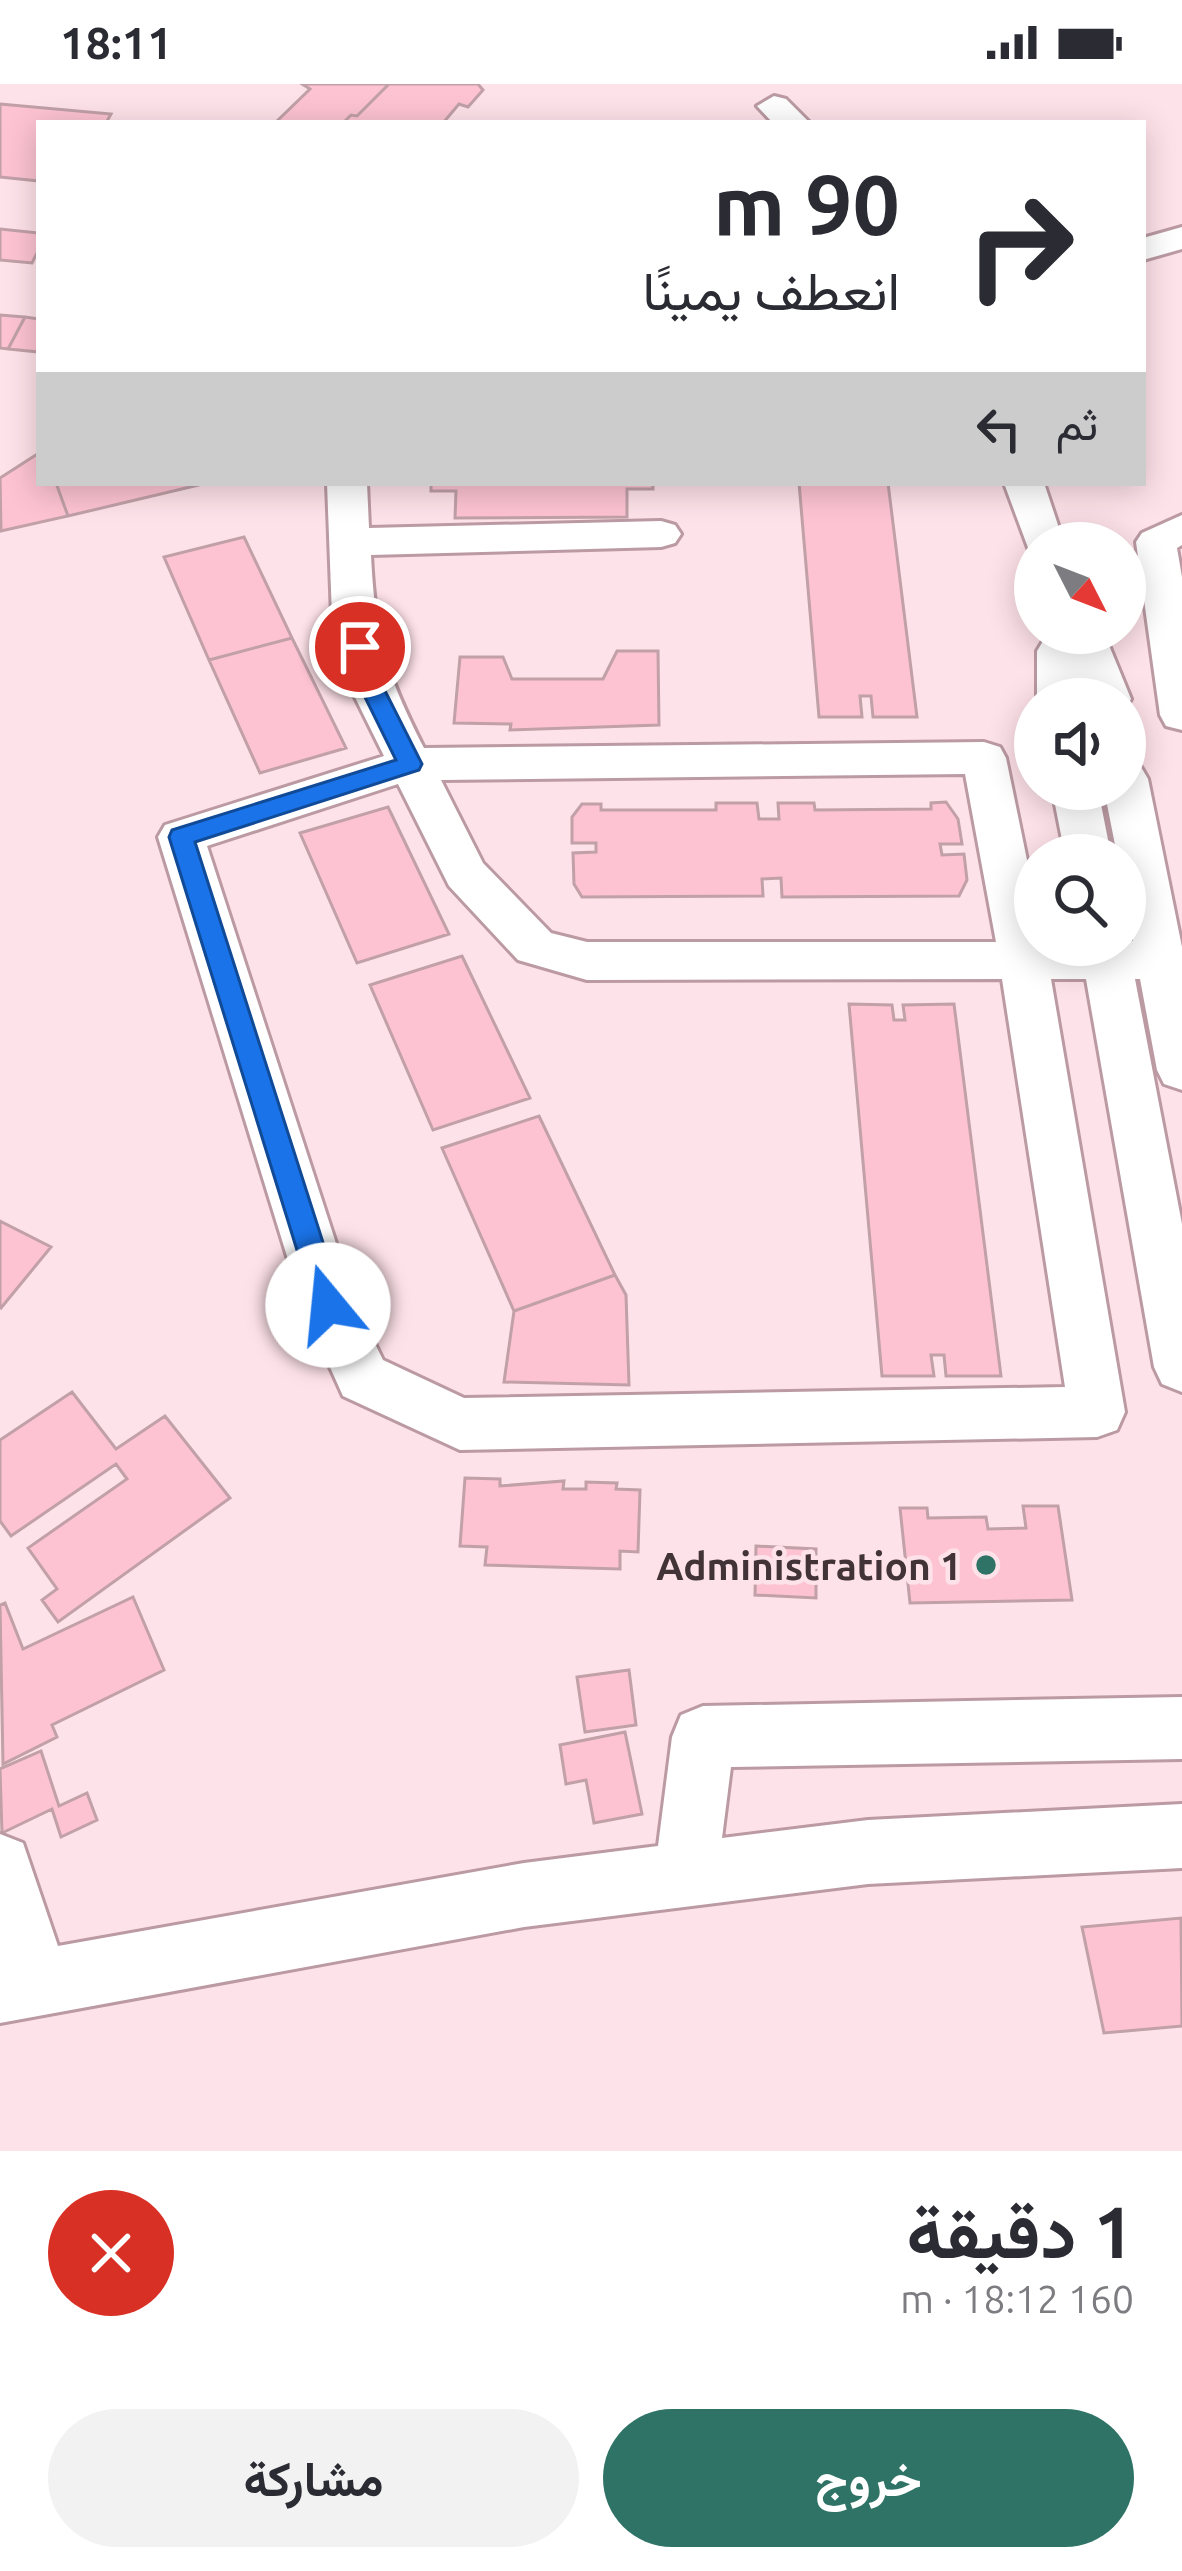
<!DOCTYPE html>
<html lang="ar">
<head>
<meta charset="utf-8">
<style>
	:root { --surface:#fff; --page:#f2f2f3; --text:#2b2b33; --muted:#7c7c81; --accent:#2f7366 }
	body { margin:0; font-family:Ubuntu,Vazirmatn,sans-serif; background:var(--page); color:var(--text); direction:rtl; height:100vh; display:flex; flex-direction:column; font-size:45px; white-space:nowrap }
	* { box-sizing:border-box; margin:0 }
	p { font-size:39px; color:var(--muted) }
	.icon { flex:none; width:66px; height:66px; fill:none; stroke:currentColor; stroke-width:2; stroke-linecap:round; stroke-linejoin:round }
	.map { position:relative; height:2067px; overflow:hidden; direction:ltr }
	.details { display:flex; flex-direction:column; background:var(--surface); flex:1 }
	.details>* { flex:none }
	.guide { position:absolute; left:36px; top:36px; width:1110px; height:366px; border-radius:0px; box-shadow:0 6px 30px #0003; direction:rtl; background:#fff; color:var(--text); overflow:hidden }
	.needle { width:78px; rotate:132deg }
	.controls { position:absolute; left:1014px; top:438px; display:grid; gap:24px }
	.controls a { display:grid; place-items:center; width:132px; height:132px; border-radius:50%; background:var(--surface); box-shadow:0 6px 30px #0003; font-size:60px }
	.pin { position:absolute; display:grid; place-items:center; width:102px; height:102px; color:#fff; margin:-51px; border:6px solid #fff; border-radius:50%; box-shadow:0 3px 12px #0007 }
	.me { position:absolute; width:132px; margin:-66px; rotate:343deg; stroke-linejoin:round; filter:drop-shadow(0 0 9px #0008) }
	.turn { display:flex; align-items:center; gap:42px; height:252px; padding:0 48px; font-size:54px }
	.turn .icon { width:156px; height:156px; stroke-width:2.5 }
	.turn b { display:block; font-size:84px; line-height:102px }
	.then { display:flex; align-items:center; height:114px; padding:0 48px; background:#0003; gap:24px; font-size:45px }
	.round { display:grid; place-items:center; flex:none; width:126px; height:126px; border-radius:63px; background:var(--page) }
	.head { display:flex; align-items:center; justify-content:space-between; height:204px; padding:0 48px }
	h1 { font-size:72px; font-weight:700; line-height:90px }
	.action { display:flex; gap:24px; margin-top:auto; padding:24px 48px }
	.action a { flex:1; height:138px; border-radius:72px; background:var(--accent); color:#fff; font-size:48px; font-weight:700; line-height:138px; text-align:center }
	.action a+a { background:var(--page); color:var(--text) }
	.status { display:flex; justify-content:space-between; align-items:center; height:84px; padding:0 60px; background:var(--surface); direction:ltr }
	.status svg { height:33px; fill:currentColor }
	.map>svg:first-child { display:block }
</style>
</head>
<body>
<div class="status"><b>18:11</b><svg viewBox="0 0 49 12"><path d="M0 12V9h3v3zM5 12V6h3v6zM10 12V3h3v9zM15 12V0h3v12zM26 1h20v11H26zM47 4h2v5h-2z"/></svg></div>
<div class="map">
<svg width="1182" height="2067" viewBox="0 0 1182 2067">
	<rect width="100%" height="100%" fill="#fee2e9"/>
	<path fill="#fdc3d2" stroke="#c1a0a8" stroke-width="3" d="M302 0H389L357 32 351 31 343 39H275L310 5Z
		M389 0H478L483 6 468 23 459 20 443 39H343L351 31 357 32Z
		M0 20 111 30 106 39H39V97L0 93Z
		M0 145 39 149V165L32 179 0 176Z
		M0 231 25 233 8 265 0 264Z
		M25 233 39 235V268L8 265Z
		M39 369V399H56L68 432 1 447 0 394Z
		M56 399H207L68 432Z
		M431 399H653V405H627V433L455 434 456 407H431Z
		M799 399H888L917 633H873L871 612H860L862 633H819Z
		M244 453 292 554 209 576 164 473Z
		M292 554 346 664 260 689 209 576Z
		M617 567H658L659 641 510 646 511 640 454 639 460 573H503L512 595H603Z
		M946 718 958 735 962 760H940L942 771 964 770 967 796 959 812 782 813 781 794 762 795 763 812 582 813 574 800 573 769 596 768V759H572V733L582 720H601V726H716V719H757L759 735H779L778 719H814L815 726 931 725V719Z
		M388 723 449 850 357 879 300 749Z
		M462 872 530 1014 433 1046 370 901Z
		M849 920 892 921 894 936H905L903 921 954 920 1001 1292H946L944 1271H931L934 1292H882Z
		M539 1032 615 1191 514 1227 442 1064Z
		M0 1137 51 1163 1 1224 0 1223Z
		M615 1191 626 1211 629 1301 504 1298 514 1227Z
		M72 1308 116 1365 165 1332 230 1414 58 1538 42 1516 57 1505 28 1464 127 1395 116 1380 11 1452 0 1437V1356Z
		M465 1394 500 1395V1402L564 1397 563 1405H586V1398L617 1399 616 1405 640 1406 638 1468 620 1467V1485L485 1481 487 1463 460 1462Z
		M1023 1422H1058L1072 1516 910 1519 900 1424H927L928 1434 986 1433 988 1445 1026 1444Z
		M756 1462 816 1465V1514L755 1511Z
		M133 1513 164 1586 52 1641 57 1653 3 1680 0 1521 5 1519 23 1565Z
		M629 1586 636 1641 585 1648 577 1593Z
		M625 1648 642 1730 594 1739 586 1696 566 1700 560 1661Z
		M41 1667 59 1722 87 1709 97 1736 61 1753 52 1725 2 1749 0 1685Z
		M1181 1834 1182 1942 1104 1949 1082 1843Z"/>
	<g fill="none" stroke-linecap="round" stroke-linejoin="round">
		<defs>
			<path id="minor" d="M774 12 786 15 810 39H773L757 22Z
				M1182 143V165L1143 176V154Z
				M327 399H367L369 444 661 437 675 441 681 450 675 459 661 463 371 471C375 555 386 589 424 664L984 658 1000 663 1006 674 1035 815V861L1133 857 1125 815V771H1117L1104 705H1125V679L1141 683 1148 695 1182 863V1006L1164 1000 1157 986 1140 895H1135L1182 1140V1308L1162 1300 1154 1283 1086 895H1051L1125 1328 1117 1346 1097 1353 460 1366 343 1312 302 1221 158 753 165 741 384 672 345 593 332 532ZM965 690 996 858H587L551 849 483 779 441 696ZM398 700 449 802 518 876 587 896 1002 895 1065 1303 464 1314 383 1276 356 1221 207 762Z
				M1004 399H1044L1064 459H1035V470L1030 469Z
				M1182 431V461L1177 464 1182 493V646L1166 642 1160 631 1136 458 1142 449Z
				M1048 549H1101L1106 554 1131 615 1125 625V615H1087L1080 595 1081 615H1037V567Z
				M1052 705H1098L1111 771H1065Z
				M1182 1613V1675L731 1683 722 1754 868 1736 1182 1720V1784L868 1800 524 1843 0 1939V1750L23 1759 58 1862 524 1779 658 1762 672 1653 681 1631 703 1622Z"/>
		</defs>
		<use href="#minor" stroke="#bb9aa3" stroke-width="6"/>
		<use href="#minor" fill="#fff" fill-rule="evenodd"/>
	</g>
	<path fill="#1a73e8" stroke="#114b97" stroke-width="3" d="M360 555 371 563 378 593 422 680 419 686 195 758 343 1221 339 1230 328 1234 318 1230 314 1221 169 753 172 746 396 676 355 593 348 563Z"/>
	<circle fill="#2f7366" stroke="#fee2e9" stroke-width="4.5" cx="986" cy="1481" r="12"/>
	<g text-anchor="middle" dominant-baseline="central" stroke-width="9" stroke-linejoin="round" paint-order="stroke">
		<g font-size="39" font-weight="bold" fill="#413337" stroke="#fee2e9" text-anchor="end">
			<text x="962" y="1481">Administration 1</text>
		</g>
	</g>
</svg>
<div class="controls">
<a><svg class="needle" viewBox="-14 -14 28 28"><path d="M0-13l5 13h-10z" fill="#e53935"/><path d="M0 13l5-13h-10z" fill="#7c7c81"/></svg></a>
<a><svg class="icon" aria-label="sound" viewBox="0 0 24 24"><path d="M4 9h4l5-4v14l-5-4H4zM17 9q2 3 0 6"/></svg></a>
<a><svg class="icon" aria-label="search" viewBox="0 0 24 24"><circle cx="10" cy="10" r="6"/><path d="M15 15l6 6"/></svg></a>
</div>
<div class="pin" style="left:360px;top:563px;background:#d93025"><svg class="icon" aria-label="arrive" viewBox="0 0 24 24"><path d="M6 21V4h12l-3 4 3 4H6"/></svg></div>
<svg class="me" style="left:328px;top:1221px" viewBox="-20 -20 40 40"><circle r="19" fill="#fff"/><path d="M0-13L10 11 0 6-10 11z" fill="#1a73e8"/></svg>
<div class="guide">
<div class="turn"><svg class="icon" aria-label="right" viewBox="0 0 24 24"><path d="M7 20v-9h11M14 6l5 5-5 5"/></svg><div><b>90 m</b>انعطف يمينًا</div></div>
<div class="then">ثم<svg class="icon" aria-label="left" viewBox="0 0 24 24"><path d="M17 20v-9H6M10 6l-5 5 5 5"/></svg></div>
</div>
</div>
<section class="details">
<div class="head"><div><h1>1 دقيقة</h1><p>160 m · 18:12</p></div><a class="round" style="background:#d93025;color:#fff"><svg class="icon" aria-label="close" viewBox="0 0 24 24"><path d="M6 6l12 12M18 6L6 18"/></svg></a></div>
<div class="action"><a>خروج</a><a>مشاركة</a></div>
</section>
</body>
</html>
